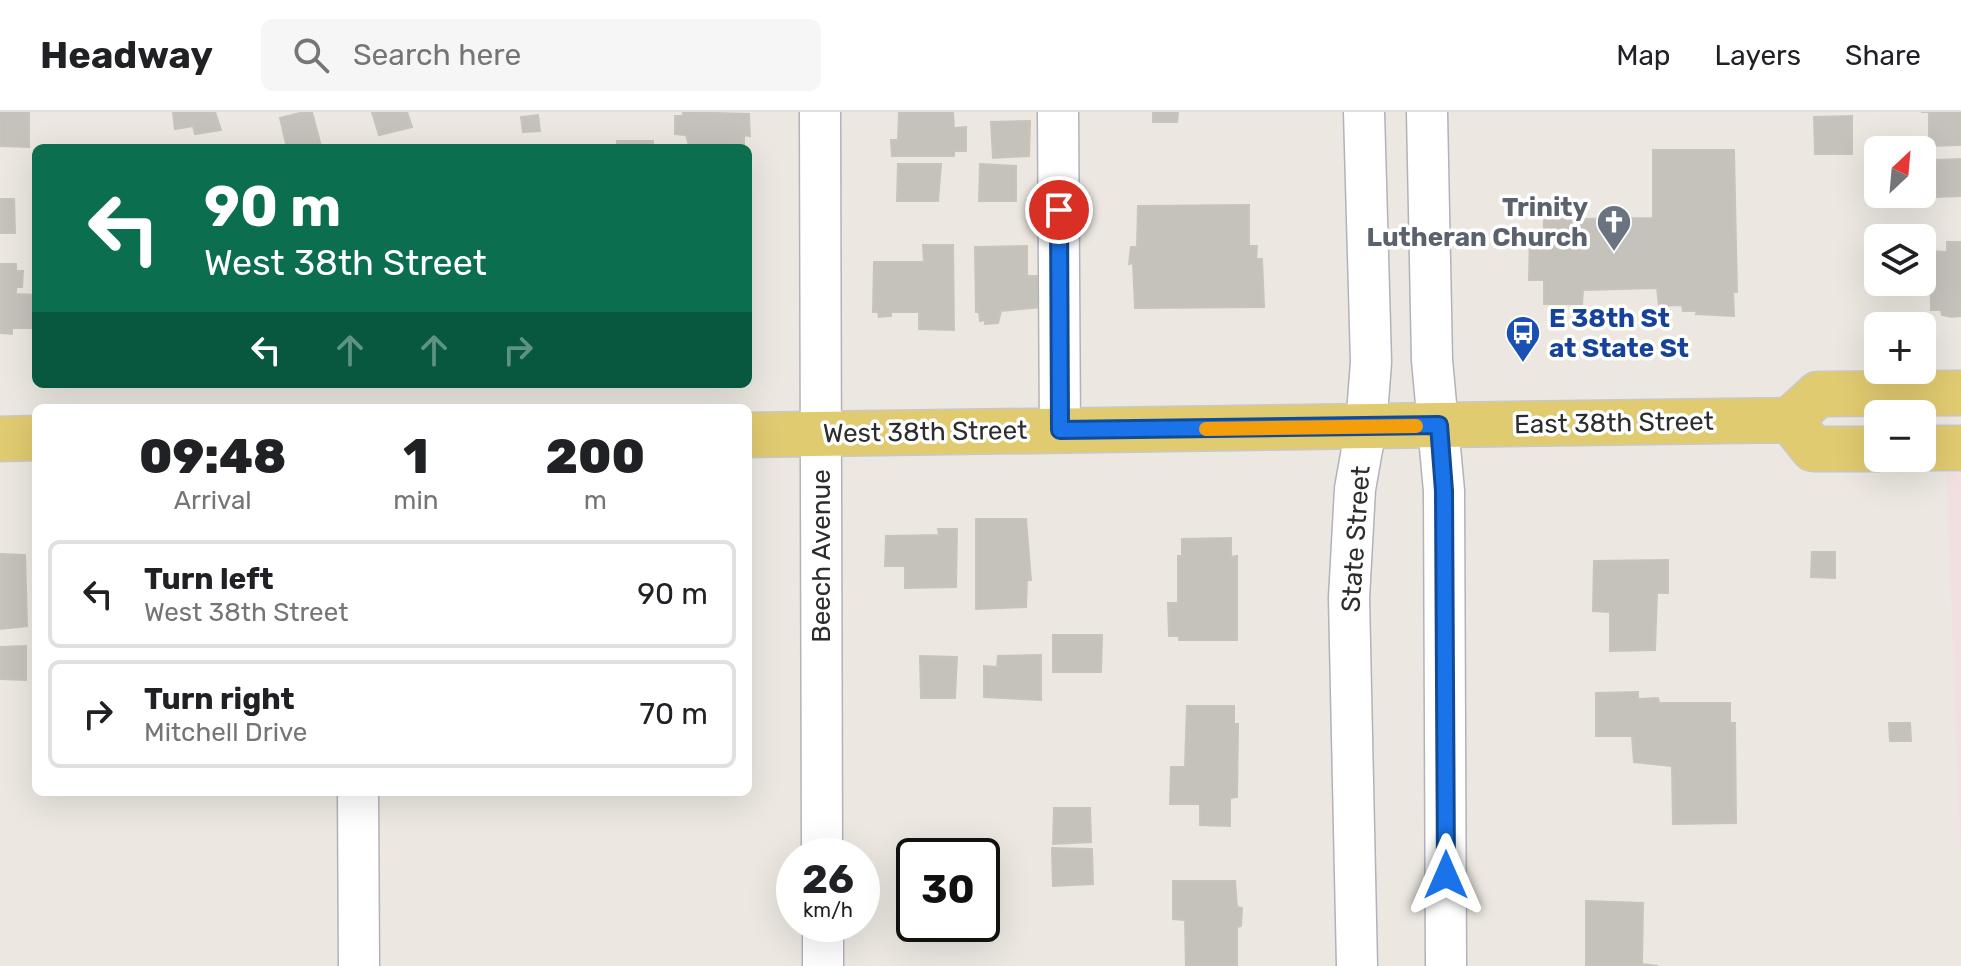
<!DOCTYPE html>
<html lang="en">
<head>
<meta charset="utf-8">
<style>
	:root { --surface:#fff; --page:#f6f6f6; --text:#202124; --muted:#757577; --line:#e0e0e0 }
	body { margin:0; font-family:Rubik,sans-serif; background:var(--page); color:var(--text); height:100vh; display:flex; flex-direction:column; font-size:30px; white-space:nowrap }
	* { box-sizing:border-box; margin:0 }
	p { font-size:26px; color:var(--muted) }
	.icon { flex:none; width:44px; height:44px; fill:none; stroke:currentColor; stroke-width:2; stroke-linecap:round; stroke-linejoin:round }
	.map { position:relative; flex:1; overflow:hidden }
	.drawer { position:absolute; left:32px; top:292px; width:720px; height:392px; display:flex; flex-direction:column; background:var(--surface); border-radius:12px; box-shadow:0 8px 32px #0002 }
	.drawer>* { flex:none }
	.banner { position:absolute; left:32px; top:32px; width:720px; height:244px; border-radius:12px; box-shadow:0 8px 32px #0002; background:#0b6e4f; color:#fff; overflow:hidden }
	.needle { width:52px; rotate:26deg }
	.tools { position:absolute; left:1864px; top:24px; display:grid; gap:16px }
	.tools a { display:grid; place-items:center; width:72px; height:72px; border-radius:12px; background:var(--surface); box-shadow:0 8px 32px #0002; font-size:40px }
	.speed { position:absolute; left:776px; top:726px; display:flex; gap:16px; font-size:40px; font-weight:700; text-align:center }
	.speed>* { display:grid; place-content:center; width:104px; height:104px; border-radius:50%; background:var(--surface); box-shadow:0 8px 32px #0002; line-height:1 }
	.speed small { font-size:20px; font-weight:400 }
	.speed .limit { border:4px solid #111; border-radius:12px; background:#fff; color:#111 }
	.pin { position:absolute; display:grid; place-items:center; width:68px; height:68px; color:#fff; margin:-34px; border:4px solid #fff; border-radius:50%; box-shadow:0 2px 8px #0007 }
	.me { position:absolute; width:88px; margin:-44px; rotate:0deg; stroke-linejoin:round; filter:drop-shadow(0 0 6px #0008) }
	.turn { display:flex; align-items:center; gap:28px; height:168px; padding:0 40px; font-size:36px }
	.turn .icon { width:104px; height:104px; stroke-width:2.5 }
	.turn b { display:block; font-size:56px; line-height:68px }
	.lanes { display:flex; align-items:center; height:76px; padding:0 40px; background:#0003; justify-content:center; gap:40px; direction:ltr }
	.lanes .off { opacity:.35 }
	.eta { display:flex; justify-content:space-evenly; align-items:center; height:136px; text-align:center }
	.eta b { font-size:48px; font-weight:800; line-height:56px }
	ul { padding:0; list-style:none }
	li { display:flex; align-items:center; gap:24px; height:108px; margin:0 16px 12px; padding:0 24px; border:4px solid var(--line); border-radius:12px }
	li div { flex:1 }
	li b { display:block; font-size:30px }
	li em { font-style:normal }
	header { display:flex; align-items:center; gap:48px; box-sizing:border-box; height:112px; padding:0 40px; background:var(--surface); border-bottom:2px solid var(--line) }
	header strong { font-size:38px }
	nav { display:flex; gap:44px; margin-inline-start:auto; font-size:28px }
	.search { width:560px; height:72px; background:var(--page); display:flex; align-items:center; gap:20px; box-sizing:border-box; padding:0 28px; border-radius:12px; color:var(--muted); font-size:30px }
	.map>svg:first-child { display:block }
</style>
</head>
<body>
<header>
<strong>Headway</strong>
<div class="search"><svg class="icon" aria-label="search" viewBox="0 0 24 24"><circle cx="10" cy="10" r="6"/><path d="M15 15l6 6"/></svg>Search here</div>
<nav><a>Map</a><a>Layers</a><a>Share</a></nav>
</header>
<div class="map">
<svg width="1961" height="854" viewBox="0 0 1961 854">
	<rect width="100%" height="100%" fill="#ece8e1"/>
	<path fill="#f2e0e0" d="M1946 353H1961V749Z"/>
	<path fill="#c5c2bc" stroke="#c8c4ba" stroke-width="2" d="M0 0H29V35L0 34Z
		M173 0H215L221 18 195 22 193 14 175 17Z
		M304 0H312L321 34 287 36 280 6Z
		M372 0H407L412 15 379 23Z
		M683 0 749 2 750 24 744 23V34L689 33 686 23 675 22V4H683Z
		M899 0H953L954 16 966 15V39H954V44H892L891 28H898Z
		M1153 0H1178L1177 10H1153Z
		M1921 0H1961V33L1929 34V0Z
		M538 3 540 19 523 20 521 5Z
		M1852 4V42H1815L1814 5Z
		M1030 9 1029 44 993 46 991 10Z
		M617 29H653V36H617Z
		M1653 38H1734L1737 180H1733L1734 204 1696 202 1697 199H1683L1682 193 1659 194 1657 176 1583 178 1582 192H1544V168H1529L1530 120 1544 121V92H1582V107L1653 106Z
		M1961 47V84L1937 85 1936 48Z
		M898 52H941L938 89H897Z
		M980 52 1016 54V89H979Z
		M0 87H14L15 121H0Z
		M1249 93V134H1257L1256 147H1262L1264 195 1135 196 1133 151 1129 152 1131 135H1137L1138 94Z
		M748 122 750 200H748Z
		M1947 130H1961V204L1952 205 1942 203 1941 198H1931L1930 139 1947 140Z
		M923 133H953L954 218 919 217V200H891V204L879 205 878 200H873L874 150H924Z
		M1027 134V164H1042L1041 195 1001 199 998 211 985 212V208L980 209 979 200H976L975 135Z
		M0 152H16V159H23L22 175H16V182L36 183V216H12V222L0 221Z
		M976 407H1026L1031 468H1027L1026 495 976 497Z
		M938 417H957L956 475 905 476V454H885L886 424 939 423Z
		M1231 426V445L1237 444V528H1179V524H1169L1168 491H1178V444H1182V427Z
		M1812 440H1835V466L1811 465Z
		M0 442 25 443 27 514 1 517Z
		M1668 448V481H1657L1655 538 1610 539V500L1593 499 1594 449Z
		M1053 523H1102L1101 560H1053Z
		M26 534V568L0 567V535Z
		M1041 543V588L984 585V554L997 555 998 544Z
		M920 544 957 545 955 586H921Z
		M1638 580V587L1658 586 1659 591H1730V611H1735L1736 711 1673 712 1672 654 1634 650 1632 624H1596V581Z
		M1187 594H1234V612H1238L1237 685 1230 686V714L1200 713V692H1170L1171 655H1185Z
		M1889 611H1910L1911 629H1890Z
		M1054 696H1090L1091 730 1053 732Z
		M1052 736 1092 737 1093 772 1053 774Z
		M1173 769H1235L1237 795 1242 796 1241 814 1237 815V854H1186L1185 808 1173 807Z
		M1586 789 1643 791 1642 852 1658 854H1586Z"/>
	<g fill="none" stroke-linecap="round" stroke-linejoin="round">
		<defs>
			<path id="minor" d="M820 0 822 744
				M1058 0 1060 318
				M1427 0 1432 248 1444 379 1446 854
				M358 680 359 854
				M823 812V854
				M1357 854 1349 486 1355 377 1366 315 1371 250 1364 0"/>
			<path id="major" d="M748 323 1790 308
				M0 327 36 326
				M1922 336H1961
				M1878 337H1813L1790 308 1818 282 1961 281"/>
		</defs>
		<use href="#minor" stroke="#b1b2bb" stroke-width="43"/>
		<use href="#major" stroke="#c8c8c8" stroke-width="47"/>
		<use href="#minor" stroke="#fff" stroke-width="40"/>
		<use href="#major" stroke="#e1cb71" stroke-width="44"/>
	</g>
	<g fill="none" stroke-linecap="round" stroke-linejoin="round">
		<defs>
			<path id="route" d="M1059 98 1060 318 1439 313 1444 379 1446 763"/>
		</defs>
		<use href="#route" stroke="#114b97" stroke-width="20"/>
		<use href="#route" stroke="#1a73e8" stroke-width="14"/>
		<path stroke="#f59e0b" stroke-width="14" d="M1206 317 1416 314"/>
	</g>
	<defs>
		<symbol id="church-pin" viewBox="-11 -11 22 30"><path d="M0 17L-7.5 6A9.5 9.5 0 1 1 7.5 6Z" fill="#6b7280" stroke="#fff"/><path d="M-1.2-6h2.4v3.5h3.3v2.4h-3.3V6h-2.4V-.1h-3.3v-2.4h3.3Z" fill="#fff"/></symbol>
		<symbol id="bus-pin" viewBox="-11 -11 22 30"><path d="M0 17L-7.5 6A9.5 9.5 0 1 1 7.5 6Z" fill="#1a4fb4" stroke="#fff"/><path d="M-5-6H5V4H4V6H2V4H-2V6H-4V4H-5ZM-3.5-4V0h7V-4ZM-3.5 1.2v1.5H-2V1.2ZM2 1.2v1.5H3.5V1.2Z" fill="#fff"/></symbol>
	</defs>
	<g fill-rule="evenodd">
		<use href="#church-pin" x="1594" y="90" width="40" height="54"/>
		<use href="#bus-pin" x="1503" y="201" width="40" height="54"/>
	</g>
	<g text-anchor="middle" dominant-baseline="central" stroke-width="7" stroke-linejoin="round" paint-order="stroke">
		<g font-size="26" font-weight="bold" fill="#5b616d" stroke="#fff" text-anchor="end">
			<text x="1588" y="95">Trinity<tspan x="1588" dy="30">Lutheran Church</tspan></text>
		</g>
		<g font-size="26" font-weight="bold" fill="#164399" stroke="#fff" text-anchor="start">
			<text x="1549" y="206">E 38th St<tspan x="1549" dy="30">at State St</tspan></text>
		</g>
		<g font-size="26" fill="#2d2d2d" stroke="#fff">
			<text transform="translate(1614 311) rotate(-1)">East 38th Street</text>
			<text transform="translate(925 320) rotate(-1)">West 38th Street</text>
			<text transform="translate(1356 427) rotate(-86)">State Street</text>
			<text transform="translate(821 444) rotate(-90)">Beech Avenue</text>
		</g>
	</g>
</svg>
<div class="tools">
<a><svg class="needle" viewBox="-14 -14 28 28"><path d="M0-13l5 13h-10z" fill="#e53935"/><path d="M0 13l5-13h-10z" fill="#757577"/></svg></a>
<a><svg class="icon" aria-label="layers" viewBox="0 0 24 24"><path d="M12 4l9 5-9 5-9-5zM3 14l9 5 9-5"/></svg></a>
<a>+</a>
<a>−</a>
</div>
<div class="speed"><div>26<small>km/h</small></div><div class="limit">30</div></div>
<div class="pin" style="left:1059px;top:98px;background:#d93025"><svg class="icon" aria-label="arrive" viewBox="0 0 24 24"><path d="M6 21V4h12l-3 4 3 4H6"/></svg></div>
<svg class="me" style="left:1446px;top:763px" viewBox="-20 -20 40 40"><path d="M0-17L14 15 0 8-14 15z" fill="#1a73e8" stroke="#fff" stroke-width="4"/></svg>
<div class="banner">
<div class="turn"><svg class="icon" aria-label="left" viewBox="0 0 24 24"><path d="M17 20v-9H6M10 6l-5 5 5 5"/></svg><div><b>90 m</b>West 38th Street</div></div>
<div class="lanes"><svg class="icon" aria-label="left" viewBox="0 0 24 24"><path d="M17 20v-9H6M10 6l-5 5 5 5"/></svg><svg class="icon off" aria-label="ahead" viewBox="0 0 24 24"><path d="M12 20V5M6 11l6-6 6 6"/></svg><svg class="icon off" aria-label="ahead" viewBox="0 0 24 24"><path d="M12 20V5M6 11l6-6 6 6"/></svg><svg class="icon off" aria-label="right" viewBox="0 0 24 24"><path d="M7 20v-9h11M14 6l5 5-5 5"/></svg></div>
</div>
<section class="drawer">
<div class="eta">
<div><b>09:48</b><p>Arrival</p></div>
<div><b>1</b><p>min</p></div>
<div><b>200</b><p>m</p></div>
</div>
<ul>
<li><svg class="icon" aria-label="left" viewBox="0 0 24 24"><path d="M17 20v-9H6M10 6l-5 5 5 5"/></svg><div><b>Turn left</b><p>West 38th Street</p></div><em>90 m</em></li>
<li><svg class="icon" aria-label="right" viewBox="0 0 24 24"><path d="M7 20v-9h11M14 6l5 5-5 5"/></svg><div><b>Turn right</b><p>Mitchell Drive</p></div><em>70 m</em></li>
</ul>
</section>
</div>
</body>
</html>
